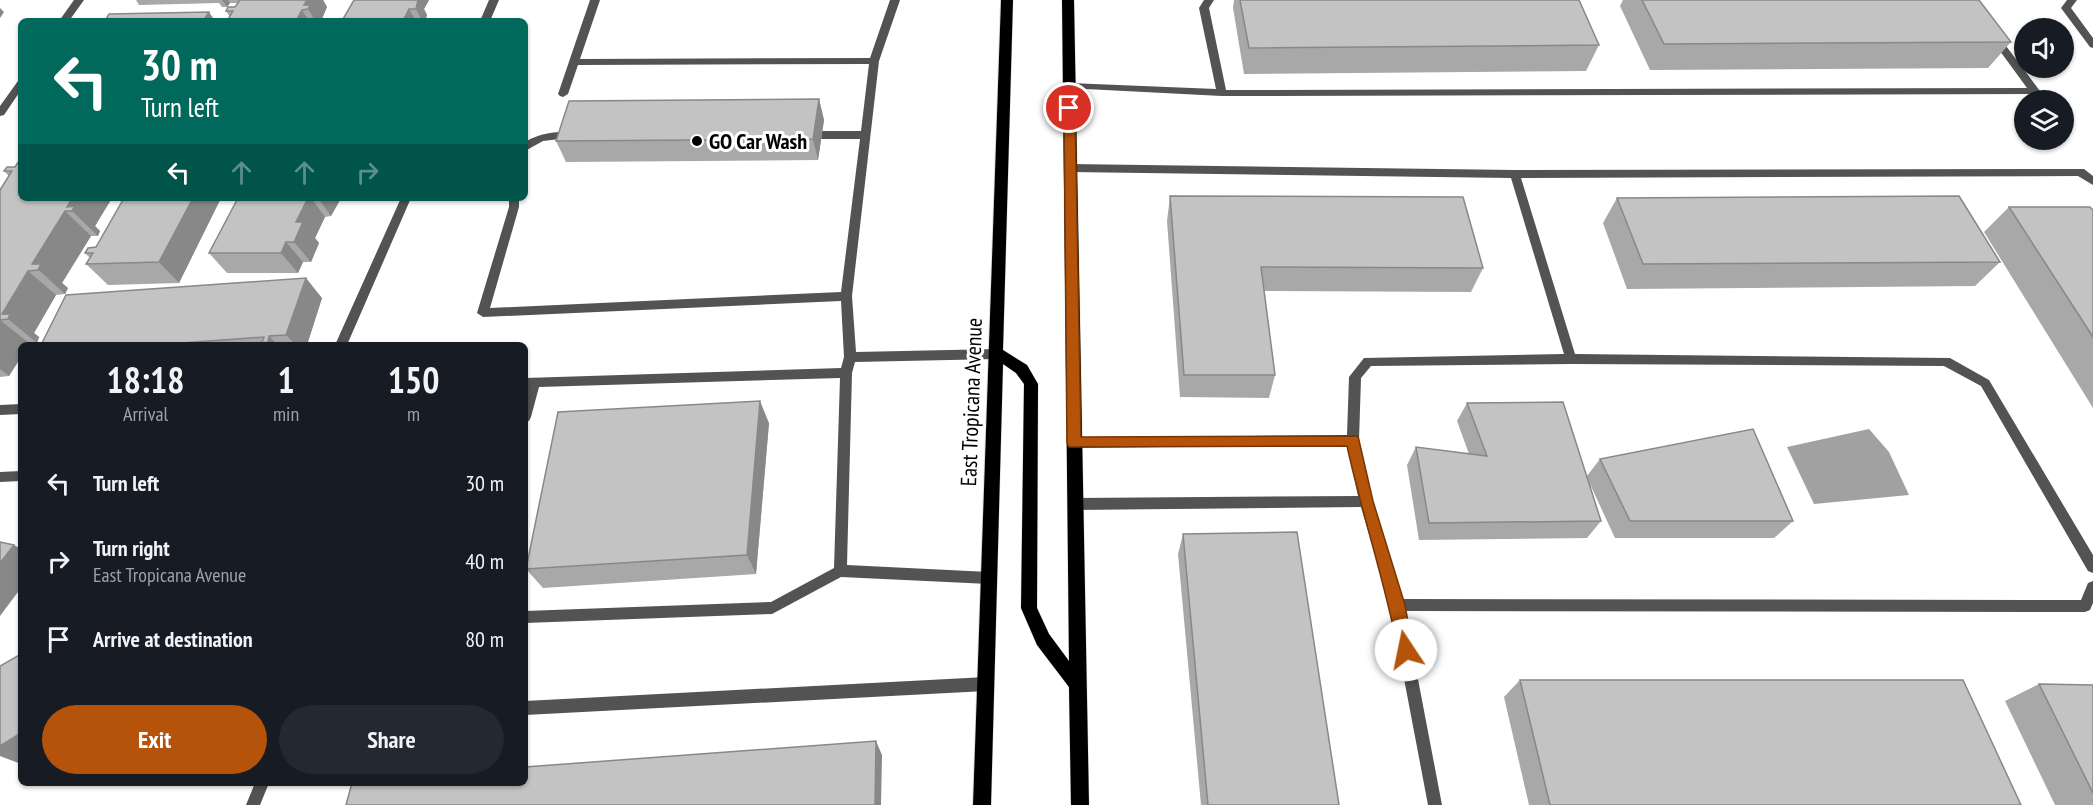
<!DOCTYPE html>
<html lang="en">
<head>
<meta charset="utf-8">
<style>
	:root { --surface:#171b24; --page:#242831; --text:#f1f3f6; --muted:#9ea1a6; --accent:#b45309 }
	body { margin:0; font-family:"PT Sans Narrow",sans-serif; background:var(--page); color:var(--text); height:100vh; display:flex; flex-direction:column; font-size:22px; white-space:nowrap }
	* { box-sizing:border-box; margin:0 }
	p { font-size:20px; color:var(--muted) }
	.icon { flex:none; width:33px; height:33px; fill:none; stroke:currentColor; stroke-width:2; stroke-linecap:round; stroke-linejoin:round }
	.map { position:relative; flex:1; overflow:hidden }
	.side { position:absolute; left:18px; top:342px; width:510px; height:444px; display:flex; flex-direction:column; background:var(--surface); border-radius:9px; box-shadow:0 2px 4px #0004 }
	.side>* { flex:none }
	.banner { position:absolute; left:18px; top:18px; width:510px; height:183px; border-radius:9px; box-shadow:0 2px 4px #0004; background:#00695c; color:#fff; overflow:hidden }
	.tools { position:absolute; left:2014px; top:18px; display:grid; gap:12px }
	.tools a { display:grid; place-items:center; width:60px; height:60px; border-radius:50%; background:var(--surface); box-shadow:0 2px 4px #0004; font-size:30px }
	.pin { position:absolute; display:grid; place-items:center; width:51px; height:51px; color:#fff; margin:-26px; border:3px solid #fff; border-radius:50%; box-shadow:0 2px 6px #0007 }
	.me { position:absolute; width:66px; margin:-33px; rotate:349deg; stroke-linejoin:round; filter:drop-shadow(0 0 4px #0008) }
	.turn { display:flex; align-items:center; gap:21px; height:126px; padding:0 24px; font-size:27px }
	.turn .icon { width:78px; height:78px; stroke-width:2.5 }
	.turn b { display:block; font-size:42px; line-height:51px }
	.lanes { display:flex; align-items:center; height:57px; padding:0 24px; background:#0003; justify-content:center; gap:30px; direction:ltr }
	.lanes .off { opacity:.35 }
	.eta { display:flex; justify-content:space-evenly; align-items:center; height:102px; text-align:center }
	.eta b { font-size:36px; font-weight:700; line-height:42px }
	.primary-button { display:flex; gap:12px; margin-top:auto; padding:12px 24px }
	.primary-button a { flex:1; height:69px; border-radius:36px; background:var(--accent); color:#fff; font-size:24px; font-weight:700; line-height:69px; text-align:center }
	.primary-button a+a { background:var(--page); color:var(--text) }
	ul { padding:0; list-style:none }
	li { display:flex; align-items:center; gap:18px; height:78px; padding:0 24px }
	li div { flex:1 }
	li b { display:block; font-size:22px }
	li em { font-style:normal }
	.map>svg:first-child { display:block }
</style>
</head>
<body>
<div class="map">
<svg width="2093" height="805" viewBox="0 0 2093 805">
	<rect width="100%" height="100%" fill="#fff"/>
	<path fill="#a1a1a1" d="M1869 429 1889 452 1909 495 1814 504 1787 447Z"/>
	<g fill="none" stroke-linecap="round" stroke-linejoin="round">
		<defs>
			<path id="primary" d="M1001 0H1013L1003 350 1027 365 1038 384 1037 608 1049 634 1069 661 1062 0H1074L1089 805H1071L1069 687 1037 645 1021 608 1024 384 1016 373 1003 364 991 805H973Z"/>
		</defs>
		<use href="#primary" stroke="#dbdbdb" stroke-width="1"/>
		<path fill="#535353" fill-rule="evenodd" d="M74 0H84L69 21H59Z
			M489 0H499L490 21H480Z
			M590 0H600L580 59 870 58 890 0H900L879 61 852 296 856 352 997 349 1001 351 1003 354 1001 357 997 359 855 362 852 373 847 565 989 572 994 574 996 578 994 582 989 584 841 577 772 614 525 623V611L771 602 834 568 840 378 539 387 531 417 529 421 525 422 527 388H525V378L841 368 844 357 841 301 483 317 477 313 509 207V198H519V207L490 308 841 292 860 139H805L800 135 805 131H861L869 64 578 65 568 94 563 97 560 96 558 94Z
			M1204 0H1214L1209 8 1226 90 2027 88 1989 36 1994 33 1997 34 2040 91 2035 94 1222 96 1066 88 1064 86 1069 83 1216 89 1199 8Z
			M2067 0H2077L2071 8 2093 38V48L2090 47 2061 8Z
			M21 80V90L4 115 0 116V106L18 81Z
			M572 131 577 135 576 137 543 141 525 151V142C539 133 555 132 572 131Z
			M1070 164 1515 170 2084 169 2093 176V185L2078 176 1521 178 1575 354 1950 358 1989 380 2093 555V573L2088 571 1981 386 1944 366 1571 364 1371 366 1361 378 1359 440 1372 501 1402 599 2081 600 2088 583 2093 581V603L2090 610 2085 612 1405 611 1442 805H1428L1390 605 1361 507 1075 510 1071 508 1069 504 1071 500 1075 498 1358 496 1348 445 1074 448 1070 447 1068 443 1070 439 1074 438 1347 435 1349 377 1364 358 1564 354 1511 178 1070 172 1065 168Z
			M401 198H411L347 345H335Z
			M21 404V414L0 415V405Z
			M21 471V481L0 482V472Z
			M986 677 991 679 993 684 991 689 986 691 525 715V701Z
			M255 783H269L260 805H246Z"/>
		<use href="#primary" fill="#000" fill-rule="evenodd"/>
	</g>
	<path fill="#a8a8a8" d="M136 0H323L327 7 321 21H227L230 17 226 11 235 7 238 3H230L227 7H222L219 3 139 5Z
		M354 0H429L424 9 427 15 425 21H344L343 19Z
		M1234 0H1579L1599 45 1586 71 1244 74 1233 8Z
		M1623 0H1979L2011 42 1988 68 1650 70 1620 6Z
		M819 99 824 120 818 160 566 162 556 141Z
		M15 167 21 198H112L95 226 100 231 98 236H91L62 283 68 288 65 294 56 295 34 333 39 337 37 343 21 345V357L9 376 0 377V190L9 176 4 171Z
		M1170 196 1483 268 1471 292 1264 291 1275 375 1269 398 1180 397 1167 221Z
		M123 198H221L179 283 108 285 86 264 90 258 85 253 96 247 124 199Z
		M238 198H339L340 200 331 216 325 217 315 238 319 243 311 262H303L298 273H227L209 253Z
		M1617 198 2000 262 1975 286 1627 289 1603 223Z
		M2009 207 2093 210V408L1984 232Z
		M322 298 307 345H41Z
		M1467 403 1587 476 1600 459 1793 521 1774 538H1615L1589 482 1601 521 1587 538 1419 540 1407 465 1416 447 1469 454 1457 421Z
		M769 423 756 574 543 588 526 569Z
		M1183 534 1339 805H1201L1178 554Z
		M1520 680 2021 805H1529L1504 697Z
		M2039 684 2093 685V805H2055L2005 701Z"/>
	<path fill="#888" d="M222 0H228L230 3 227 7Z
		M307 0H323L327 7 321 21H315L308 9 304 5Z
		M414 0H429L424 9 427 15 425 21H422L416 9Z
		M0 8 4 12 0 18Z
		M409 9 416 21H405L404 19Z
		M302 10 309 21H296Z
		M209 12 215 21H203Z
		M819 99 824 120 818 160 813 139Z
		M72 198H112L95 226 100 231 98 236 72 211 67 207Z
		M193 198H221L179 283 159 262Z
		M308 198H311L325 217 315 238 319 243 311 262 294 242 296 222Z
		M318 198H339L340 200 331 216Z
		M65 211 91 236 62 283 68 288 65 294 32 264Z
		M286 242 303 262 298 273 281 253Z
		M28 271 56 295 34 333 39 337 37 343 2 314Z
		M306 278 322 298 307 345H296L286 335Z
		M0 320 29 343 28 345H21V357L9 376 0 369Z
		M269 336 278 345H270L268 342Z
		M760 401 769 423 756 574 747 555Z
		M14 545 21 549V588L0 616V563Z
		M21 733V764L0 756V746Z
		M876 741 882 755 881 805H875Z"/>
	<path fill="#c3c3c3" stroke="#888" stroke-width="1.5" d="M240 0H307L304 5H310L308 9 302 10 296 21H227L233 11H226L228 7H235Z
		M354 0H418L416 9H409L404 19H343Z
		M1240 0H1579L1599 45 1249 48Z
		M1642 0H1979L2011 42 1664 44Z
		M209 12 203 21H105L109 14Z
		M819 99 813 139 556 141 569 101Z
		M21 158V198H72L67 207 75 206 72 211H65L32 264H41L38 270 28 271 2 314H10L8 319 0 320V190L12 171H4L7 167H15Z
		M1170 196 1463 197 1483 268 1261 267 1275 375H1184Z
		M1959 196 2000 262 1643 264 1617 198Z
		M124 198H193L159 262 86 264 93 253H85L88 248 96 247Z
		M238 198H308L296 222H303L294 242H286L281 253H209Z
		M2009 207H2090L2093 210V337Z
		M306 278 286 335 269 336 268 342 262 343 264 337 182 343 181 345H174V344L41 345 66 295Z
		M760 401 747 555 526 569 558 412Z
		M1563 402 1601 521 1429 523 1416 447 1487 456 1467 403Z
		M1753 429 1793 521H1630L1600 459Z
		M1297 532 1339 805H1208L1183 534Z
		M0 542 14 545 0 563Z
		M21 654V733L0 746V666Z
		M1520 680H1963L2021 805H1550Z
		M2039 684 2093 685V793Z
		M876 741 875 805H346L352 783H525V767Z"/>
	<path fill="#b45309" stroke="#753606" stroke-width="1.5" d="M1069 104 1075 108 1081 437 1358 436 1373 501 1405 605 1413 650 1411 655 1406 657 1400 655 1398 650C1385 581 1362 515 1347 446L1069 447 1067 443 1064 108Z"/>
	<circle fill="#000" stroke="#fff" stroke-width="2" cx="697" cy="141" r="6"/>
	<g text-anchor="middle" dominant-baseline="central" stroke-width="6" stroke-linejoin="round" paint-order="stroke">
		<g font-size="22" font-weight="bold" fill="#000" stroke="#fff" text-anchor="start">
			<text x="709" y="141">GO Car Wash</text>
		</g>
		<g font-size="22" fill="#000" stroke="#fff">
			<text transform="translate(971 402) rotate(-88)">East Tropicana Avenue</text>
		</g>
	</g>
</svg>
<div class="tools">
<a><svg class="icon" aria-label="sound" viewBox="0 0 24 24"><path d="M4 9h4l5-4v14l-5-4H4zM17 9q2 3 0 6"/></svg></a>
<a><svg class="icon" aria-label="layers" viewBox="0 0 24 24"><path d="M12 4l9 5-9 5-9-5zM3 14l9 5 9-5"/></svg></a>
</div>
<div class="pin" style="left:1069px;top:108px;background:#d93025"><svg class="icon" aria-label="arrive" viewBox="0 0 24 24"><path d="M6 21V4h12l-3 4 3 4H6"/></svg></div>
<svg class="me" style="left:1406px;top:650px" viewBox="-20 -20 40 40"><circle r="19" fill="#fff"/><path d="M0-13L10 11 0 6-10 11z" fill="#b45309"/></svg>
<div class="banner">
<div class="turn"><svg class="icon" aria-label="left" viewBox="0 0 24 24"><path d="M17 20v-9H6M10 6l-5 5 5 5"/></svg><div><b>30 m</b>Turn left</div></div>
<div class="lanes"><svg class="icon" aria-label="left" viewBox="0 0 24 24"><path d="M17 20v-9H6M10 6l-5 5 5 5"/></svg><svg class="icon off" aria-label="ahead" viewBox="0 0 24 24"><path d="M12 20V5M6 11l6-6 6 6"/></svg><svg class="icon off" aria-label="ahead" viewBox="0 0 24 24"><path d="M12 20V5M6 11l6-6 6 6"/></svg><svg class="icon off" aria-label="right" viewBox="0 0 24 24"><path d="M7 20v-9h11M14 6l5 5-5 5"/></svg></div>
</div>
<section class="side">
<div class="eta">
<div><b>18:18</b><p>Arrival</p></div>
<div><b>1</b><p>min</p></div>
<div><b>150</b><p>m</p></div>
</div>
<ul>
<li><svg class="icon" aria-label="left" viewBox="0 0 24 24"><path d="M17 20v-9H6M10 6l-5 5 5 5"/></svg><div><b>Turn left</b></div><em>30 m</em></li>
<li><svg class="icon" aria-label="right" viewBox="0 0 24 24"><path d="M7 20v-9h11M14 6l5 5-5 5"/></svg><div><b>Turn right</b><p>East Tropicana Avenue</p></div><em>40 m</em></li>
<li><svg class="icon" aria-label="arrive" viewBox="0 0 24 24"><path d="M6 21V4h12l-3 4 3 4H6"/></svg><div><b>Arrive at destination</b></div><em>80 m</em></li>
</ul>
<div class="primary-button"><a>Exit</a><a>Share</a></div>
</section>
</div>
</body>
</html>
